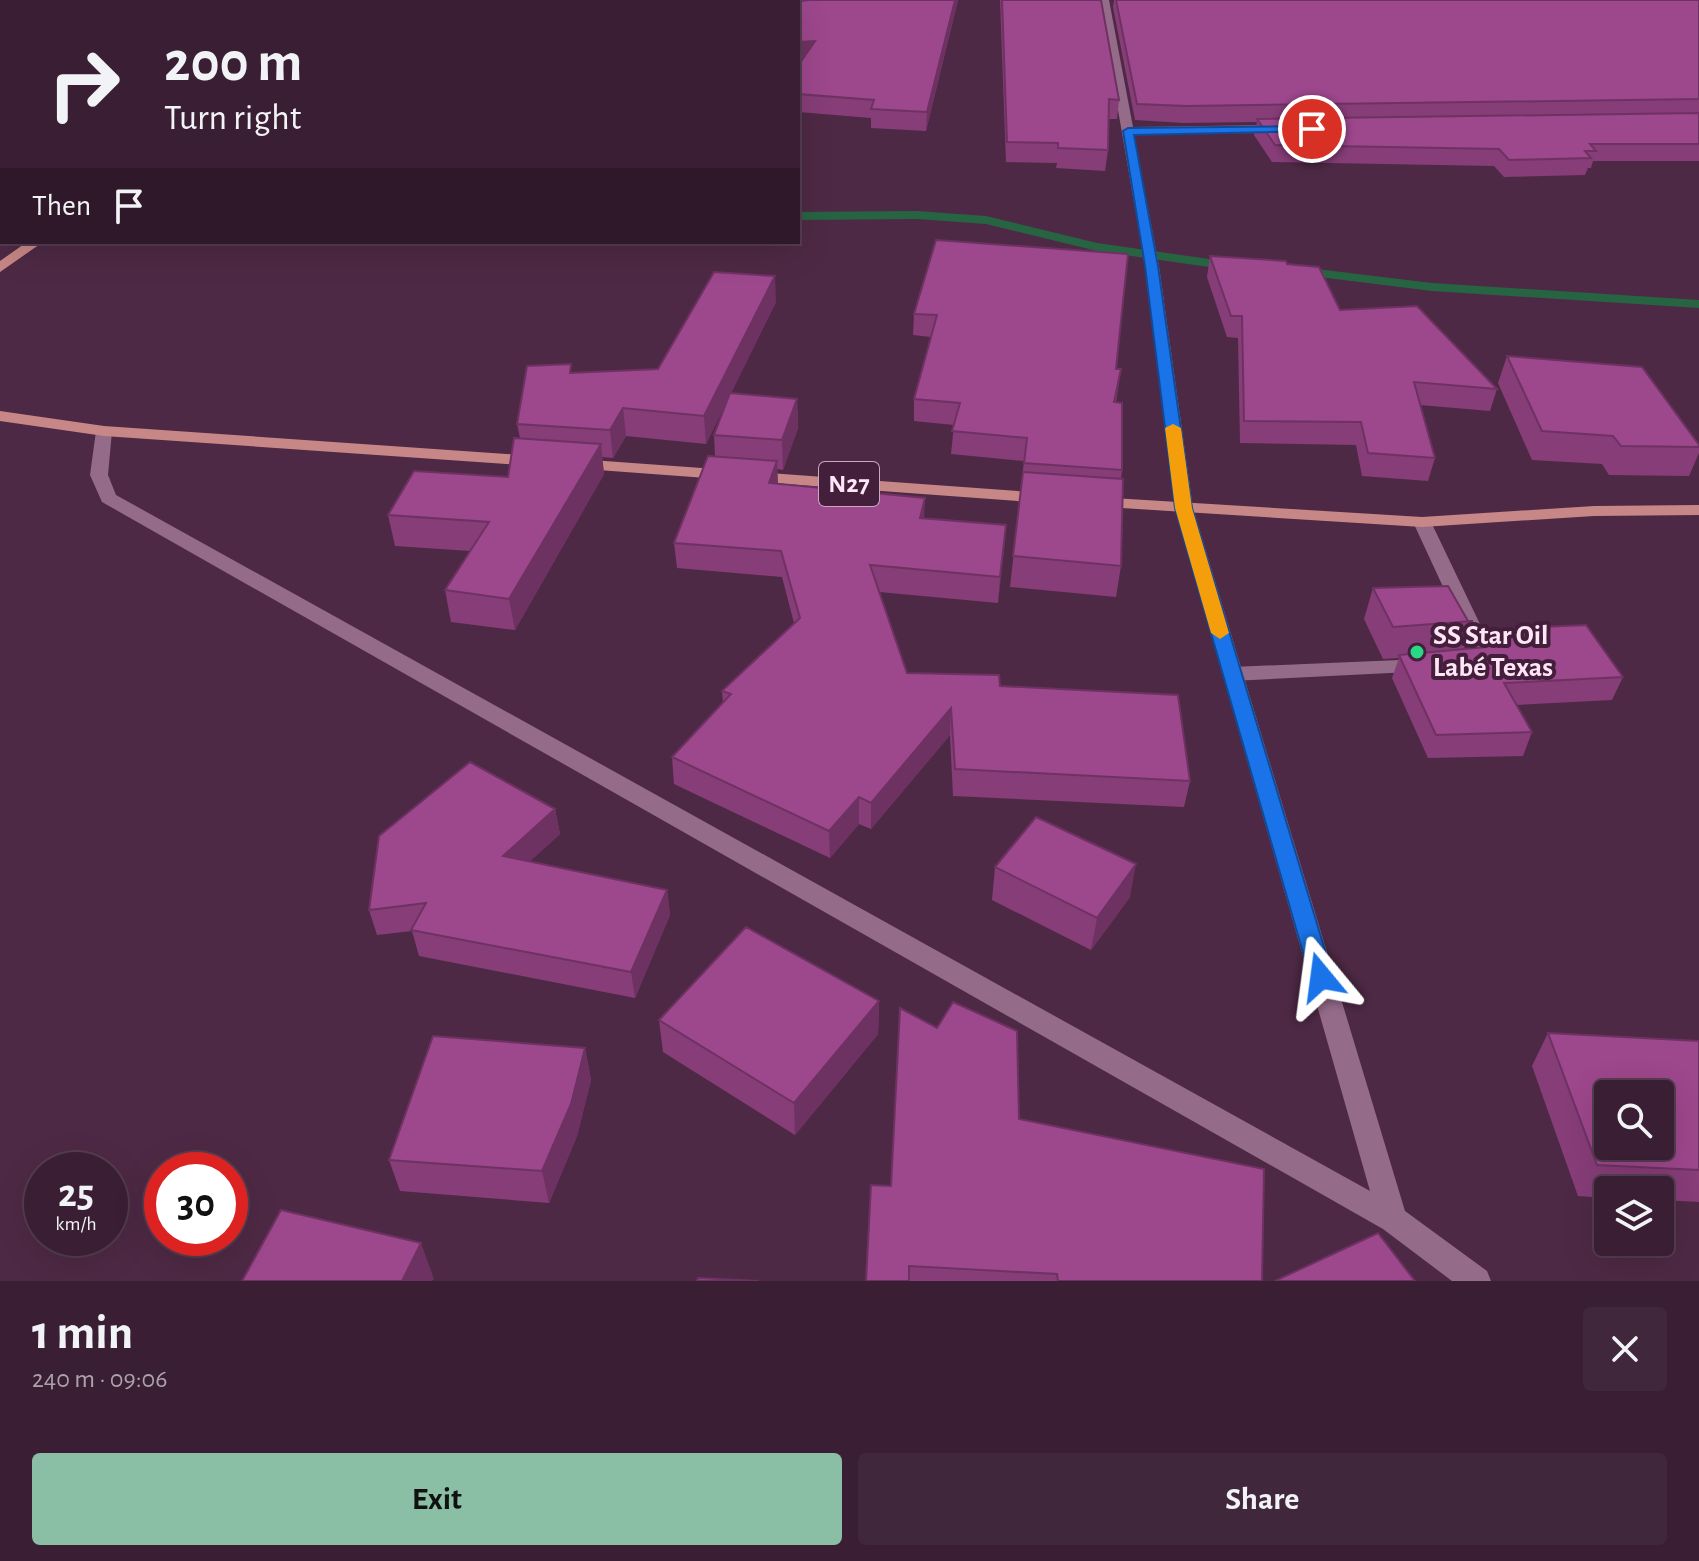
<!DOCTYPE html>
<html lang="en">
<head>
<meta charset="utf-8">
<style>
	:root { --surface:#3a1f34; --page:#41273c; --text:#f1f3f6; --muted:#aba2ac; --line:#543d4f; --accent:#8abfa5 }
	body { margin:0; font-family:"Alegreya Sans",sans-serif; background:var(--page); color:var(--text); height:100vh; display:flex; flex-direction:column; font-size:30px; white-space:nowrap }
	* { box-sizing:border-box; margin:0 }
	p { font-size:26px; color:var(--muted) }
	.icon { flex:none; width:44px; height:44px; fill:none; stroke:currentColor; stroke-width:2; stroke-linecap:round; stroke-linejoin:round }
	.map { position:relative; height:1281px; overflow:hidden }
	.details { display:flex; flex-direction:column; background:var(--surface); flex:1 }
	.details>* { flex:none }
	.banner { position:absolute; left:0px; top:0px; width:800px; height:244px; box-shadow:0 8px 32px #0002,0 0 0 2px var(--line); background:#3a1f34; color:var(--text); overflow:hidden }
	.controls { position:absolute; left:1594px; top:1080px; display:grid; gap:16px }
	.controls a { display:grid; place-items:center; width:80px; height:80px; border-radius:8px; background:var(--surface); box-shadow:0 8px 32px #0002,0 0 0 2px var(--line); font-size:40px }
	.speed { position:absolute; left:24px; top:1152px; display:flex; gap:16px; font-size:40px; font-weight:700; text-align:center }
	.speed>* { display:grid; place-content:center; width:104px; height:104px; border-radius:50%; background:var(--surface); box-shadow:0 8px 32px #0002,0 0 0 2px var(--line); line-height:1 }
	.speed small { font-size:20px; font-weight:400 }
	.speed .limit { border:12px solid #d22; background:#fff; color:#111 }
	.pin { position:absolute; display:grid; place-items:center; width:68px; height:68px; color:#fff; margin:-34px; border:4px solid #fff; border-radius:50%; box-shadow:0 2px 8px #0007 }
	.me { position:absolute; width:88px; margin:-44px; rotate:344deg; stroke-linejoin:round; filter:drop-shadow(0 0 6px #0008) }
	.turn { display:flex; align-items:center; gap:28px; height:168px; padding:0 32px; font-size:36px }
	.turn .icon { width:104px; height:104px; stroke-width:2.5 }
	.turn b { display:block; font-size:56px; line-height:68px }
	.then { display:flex; align-items:center; height:76px; padding:0 32px; background:#0003; gap:16px; font-size:30px }
	.round { display:grid; place-items:center; flex:none; width:84px; height:84px; border-radius:8px; background:var(--page) }
	.summary { display:flex; align-items:center; justify-content:space-between; height:136px; padding:0 32px }
	h1 { font-size:48px; font-weight:700; line-height:60px }
	.cta { display:flex; gap:16px; margin-top:auto; padding:16px 32px }
	.cta a { flex:1; height:92px; border-radius:8px; background:var(--accent); color:#111; font-size:32px; font-weight:700; line-height:92px; text-align:center }
	.cta a+a { background:var(--page); color:var(--text) }
	.map>svg:first-child { display:block }
</style>
</head>
<body>
<div class="map">
<svg width="1699" height="1281" viewBox="0 0 1699 1281">
	<rect width="100%" height="100%" fill="#4e2945"/>
	<g fill="none" stroke-linecap="round" stroke-linejoin="round">
		<path fill="#276442" fill-rule="evenodd" d="M917 211 986 216 1097 243 1230 262 1236 266 1230 270 1097 251 986 224 917 219 798 220V212Z
			M0 213H2V221H0Z
			M1300 267 1432 283 1699 300V308L1432 291 1295 274 1294 271Z"/>
		<path fill="#956b8a" fill-rule="evenodd" d="M769 0H782L768 2Z
			M1422 517 1431 522 1490 645 1478 667 1463 670 1453 663 1456 658 1464 656 1470 645 1413 522Z
			M1423 659 1430 661 1433 666 1430 671 1232 681 1222 674 1232 667Z"/>
		<path fill="#956b8a" fill-rule="evenodd" d="M453 0H469L452 2Z
			M1099 0H1109L1133 127 1280 125 1286 129 1280 133 1134 134 1159 266 1193 508 1405 1211 1487 1271 1491 1281H1452L1383 1229 102 502 90 475 96 431 98 427H110L112 431 108 475 116 495 1370 1191 1175 508 1145 266Z
			M0 73H2V79H0Z"/>
		<path fill="#c78786" fill-rule="evenodd" d="M29 0H41L42 2H30Z
			M27 242H43L0 272V261Z
			M0 411 104 426 537 456 546 461 537 466 104 436 0 421Z
			M577 459 1044 493 1053 498 1044 503 571 468 568 464Z
			M1096 497 1422 517 1594 506 1699 505V515L1594 516 1422 527 1090 506 1087 502Z"/>
	</g>
	<path fill="#873d78" d="M958 0 926 131 871 128V118L798 112V66Z
		M1000 0H1101L1119 100 1117 119H1108V150L1105 171 1056 168 1057 163 1006 162Z
		M1114 0H1699V161H1593L1591 168H1588L1585 175 1504 177 1494 166 1272 162 1254 135 1257 122 1184 123 1135 120 1113 7Z
		M936 240 1116 369H1121L1116 402 1122 470 1121 479V566L1116 597 1010 587 1024 461 951 454 954 425 914 421V399L931 337 913 335 914 314Z
		M1210 256 1287 264 1340 310 1497 389 1490 411 1420 405 1435 458 1428 481 1362 476 1356 445 1240 443 1238 338 1227 337 1207 277Z
		M776 302 731 393 797 399 798 428 783 470 777 469 778 484 924 518 1006 525 998 603 879 592 907 673 1000 686 1190 781 1184 807 953 796 950 735 871 829 859 824 830 858 674 784 672 757 723 703 722 691 794 623 782 577 677 568 674 543 715 456 714 435 726 403 706 444 626 436 613 458 602 457 604 474 515 630 451 622 445 590 470 551 395 546 388 515 508 477 520 438 517 424 572 373 658 369Z
		M1507 356 1699 445V453L1689 476 1609 475 1602 464 1532 460 1498 383Z
		M1373 588 1468 621H1473L1464 649 1623 677 1612 700 1516 705 1532 732 1523 756 1428 758 1392 678 1399 658 1383 659 1364 619Z
		M555 809 560 834 530 861 667 890 670 915 635 998 419 956 412 931 377 935 369 910Z
		M995 867 1130 897 1091 950 992 900Z
		M879 1001 878 1034 795 1135 663 1052 659 1020Z
		M1548 1033 1699 1041V1202L1660 1200V1190H1608V1198L1578 1196 1532 1066Z
		M585 1048 591 1080 577 1136 549 1203 400 1191 389 1160Z
		M1019 1119 1262 1281H866L891 1186Z"/>
	<path fill="#6e3262" d="M955 0H958L926 131 927 112Z
		M815 41V58L798 60V42Z
		M775 276 776 302 706 444 704 416Z
		M797 399 798 428 783 470 782 440Z
		M623 408 626 436 613 458 610 430Z
		M601 444 604 474 515 630 509 599Z
		M777 461 778 486 769 483Z
		M925 498 924 524 920 518Z
		M1006 525 1004 551 998 603 1000 577Z
		M951 708 950 735 871 829V803Z
		M859 797V824L830 858 829 831Z
		M555 809 560 834 508 881 503 856Z
		M1136 864 1130 897 1091 950 1097 918Z
		M667 890 670 915 635 998 631 972Z
		M879 1001 878 1034 795 1135 794 1103Z
		M585 1048 591 1080 577 1136 549 1203 542 1171Z
		M421 1243 434 1279 432 1281H402Z"/>
	<path fill="#9d478c" stroke="#6e3262" stroke-width="2" fill-rule="evenodd" d="M808 0H955L927 112 871 109 874 100 798 94V66L815 41 798 42V2H796Z
		M1002 0H1101L1119 100 1109 99 1108 150 1058 148V143L1007 142Z
		M1116 0H1699V99L1187 106 1137 104Z
		M1699 113V144H1590L1596 151H1585L1591 158 1509 160 1499 149 1275 145 1257 119Z
		M936 240 1128 254 1116 369H1121L1114 402 1122 403V470L1024 463 1027 438 952 431 960 403 914 399 937 315 914 314Z
		M1210 256 1286 261 1287 264 1319 267 1340 310 1417 306 1497 389 1414 382 1435 458 1368 453 1361 422 1244 421 1242 316H1231Z
		M714 272 775 276 704 416 623 408 610 430 517 424 527 366 571 364 570 373 658 369Z
		M1507 356 1642 367 1699 445V447L1621 446 1613 436 1542 431Z
		M730 393 797 399 782 440 714 435Z
		M514 438 601 444 509 599 445 590 489 522 388 515 414 471 508 477Z
		M708 456 777 461 769 483 925 498 920 518 1006 525 1000 577 870 565 907 673 999 675 1000 686 1178 695 1190 781 955 769 951 708 871 803 859 797 829 831 672 757 731 694 722 691 800 618 781 551 674 543Z
		M1023 472 1123 479 1121 566 1013 556Z
		M1448 586 1468 621H1473L1393 627 1373 588Z
		M1586 625 1623 677 1504 683 1532 732 1436 735 1399 655 1486 647 1498 629Z
		M470 762 555 809 503 856 667 890 631 972 411 930 426 903 369 910 379 836Z
		M1036 817 1136 864 1097 918 995 867Z
		M746 927 879 1001 794 1103 659 1020Z
		M953 1002 1017 1031 1019 1119 1264 1169 1262 1281H1058L1057 1274 909 1266V1281H866L871 1185 891 1186 900 1008 937 1028Z
		M1548 1033 1699 1041V1170L1597 1165ZM1608 1094H1660V1146H1608Z
		M433 1036 585 1048 571 1104 542 1171 389 1160Z
		M281 1210 421 1243 402 1281H242Z
		M1378 1233 1415 1281H1275Z
		M698 1278 759 1281H697Z"/>
	<path fill="#1a73e8" stroke="#114b97" stroke-width="2" d="M1312 126 1317 129 1316 131 1134 135 1158 266 1192 508 1333 977 1330 983 1321 986 1313 983 1310 977 1175 508 1145 266 1123 131 1128 128Z"/>
	<path fill="#f59e0b" d="M1173 424 1181 428 1192 508 1229 633 1220 639 1211 633 1175 508 1165 428Z"/>
	<circle fill="#29d885" stroke="#431f3b" stroke-width="3" cx="1417" cy="652" r="8"/>
	<g text-anchor="middle" dominant-baseline="central" stroke-width="8" stroke-linejoin="round" paint-order="stroke">
		<rect fill="#431f3b" stroke="#c6aabf" stroke-width="2" x="819" y="462" width="60" height="44" rx="6"/>
		<g font-size="26" font-weight="bold" fill="#fee6f7">
			<text x="849" y="484">N27</text>
		</g>
		<g font-size="28" font-weight="bold" fill="#fee6f7" stroke="#431f3b" text-anchor="start">
			<text x="1433" y="636">SS Star Oil<tspan x="1433" dy="32">Labé Texas</tspan></text>
		</g>
	</g>
</svg>
<div class="controls">
<a><svg class="icon" aria-label="search" viewBox="0 0 24 24"><circle cx="10" cy="10" r="6"/><path d="M15 15l6 6"/></svg></a>
<a><svg class="icon" aria-label="layers" viewBox="0 0 24 24"><path d="M12 4l9 5-9 5-9-5zM3 14l9 5 9-5"/></svg></a>
</div>
<div class="speed"><div>25<small>km/h</small></div><div class="limit">30</div></div>
<div class="pin" style="left:1312px;top:129px;background:#d93025"><svg class="icon" aria-label="arrive" viewBox="0 0 24 24"><path d="M6 21V4h12l-3 4 3 4H6"/></svg></div>
<svg class="me" style="left:1321px;top:977px" viewBox="-20 -20 40 40"><path d="M0-17L14 15 0 8-14 15z" fill="#1a73e8" stroke="#fff" stroke-width="4"/></svg>
<div class="banner">
<div class="turn"><svg class="icon" aria-label="right" viewBox="0 0 24 24"><path d="M7 20v-9h11M14 6l5 5-5 5"/></svg><div><b>200 m</b>Turn right</div></div>
<div class="then">Then<svg class="icon" aria-label="arrive" viewBox="0 0 24 24"><path d="M6 21V4h12l-3 4 3 4H6"/></svg></div>
</div>
</div>
<section class="details">
<div class="summary"><div><h1>1 min</h1><p>240 m · 09:06</p></div><a class="round"><svg class="icon" aria-label="close" viewBox="0 0 24 24"><path d="M6 6l12 12M18 6L6 18"/></svg></a></div>
<div class="cta"><a>Exit</a><a>Share</a></div>
</section>
</body>
</html>
